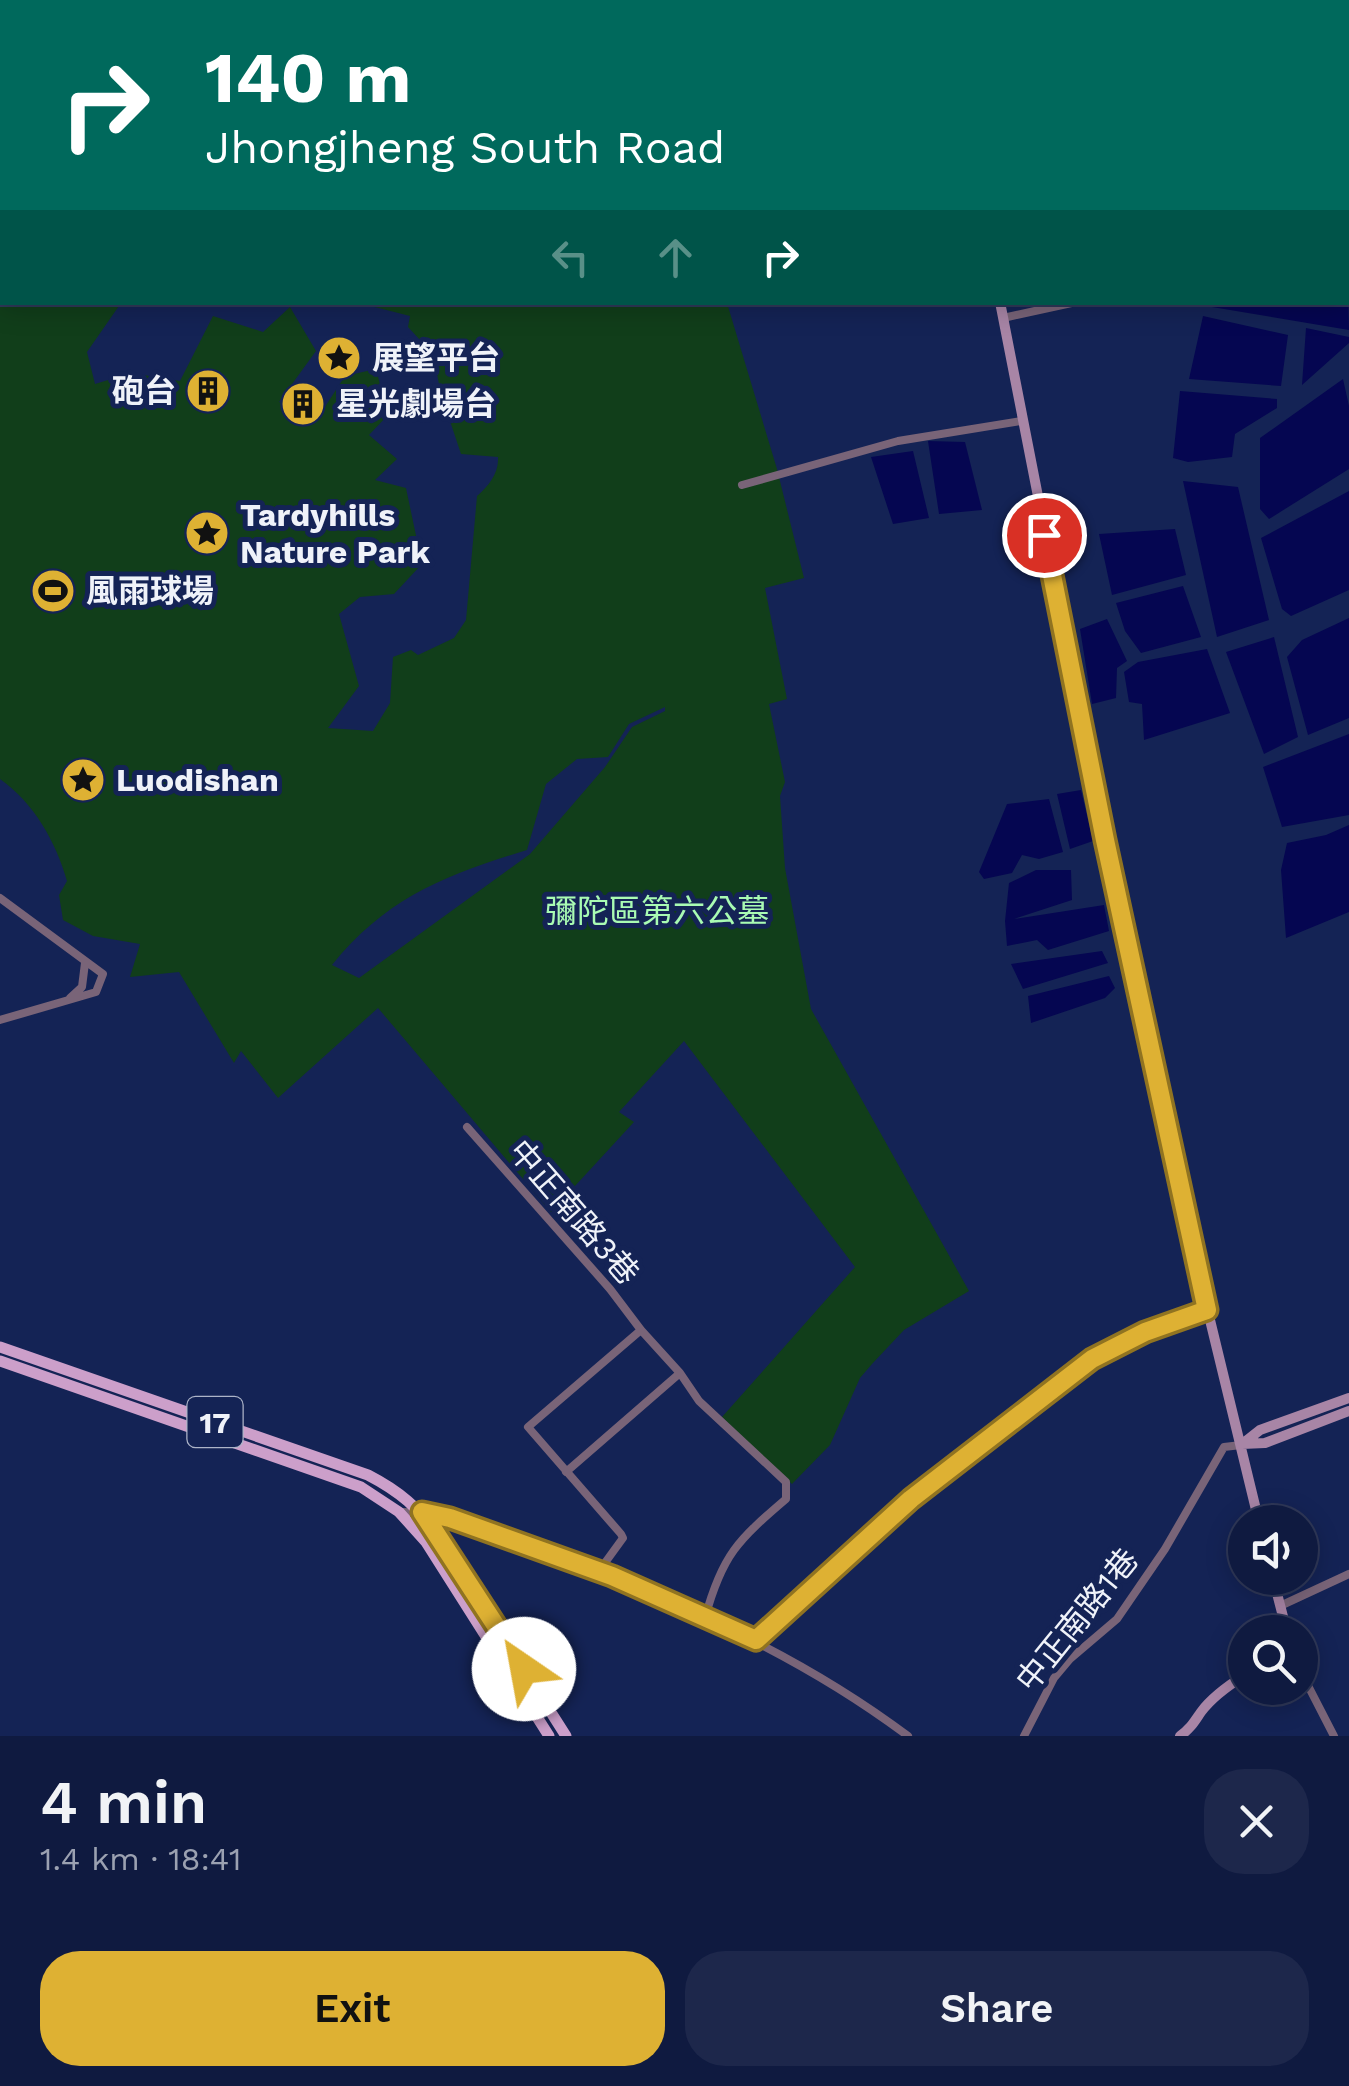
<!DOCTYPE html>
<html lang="en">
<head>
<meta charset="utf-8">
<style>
	:root { --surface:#0f1a40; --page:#1d274b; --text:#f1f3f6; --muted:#9ba1b1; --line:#2f3859; --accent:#deb133 }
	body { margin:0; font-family:"Work Sans","Noto Sans TC",sans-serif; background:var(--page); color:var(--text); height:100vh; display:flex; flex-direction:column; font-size:38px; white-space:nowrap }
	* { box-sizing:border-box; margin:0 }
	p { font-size:32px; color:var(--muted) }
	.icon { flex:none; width:55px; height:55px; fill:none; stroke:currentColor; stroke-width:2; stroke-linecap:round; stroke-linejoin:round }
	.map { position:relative; height:1736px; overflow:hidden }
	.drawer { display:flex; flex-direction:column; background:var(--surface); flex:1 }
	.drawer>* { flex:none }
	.hud { position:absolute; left:0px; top:0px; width:1350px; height:305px; box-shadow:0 5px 25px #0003,0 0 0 2px var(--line); background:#00695c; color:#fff; overflow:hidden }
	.fabs { position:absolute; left:1228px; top:1505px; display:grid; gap:20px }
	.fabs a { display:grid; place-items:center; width:90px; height:90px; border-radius:50%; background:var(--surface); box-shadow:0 5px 25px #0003,0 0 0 2px var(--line); font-size:50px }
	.pin { position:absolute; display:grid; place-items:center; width:85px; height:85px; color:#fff; margin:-42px; border:5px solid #fff; border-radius:50%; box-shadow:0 2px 10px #0007 }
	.me { position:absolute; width:110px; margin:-55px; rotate:327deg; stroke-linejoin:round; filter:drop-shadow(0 0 8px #0008) }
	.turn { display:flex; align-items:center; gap:35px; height:210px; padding:0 40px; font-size:45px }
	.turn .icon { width:130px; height:130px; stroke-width:2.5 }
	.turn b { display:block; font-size:70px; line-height:85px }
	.lanes { display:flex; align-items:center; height:95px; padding:0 40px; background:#0003; justify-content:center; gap:50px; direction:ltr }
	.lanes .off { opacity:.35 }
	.round { display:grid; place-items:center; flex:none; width:105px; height:105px; border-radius:40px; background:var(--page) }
	.headline { display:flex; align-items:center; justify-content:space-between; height:170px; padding:0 40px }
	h1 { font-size:60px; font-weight:600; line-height:75px }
	.button { display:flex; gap:20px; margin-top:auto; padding:20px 40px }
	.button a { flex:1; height:115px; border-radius:40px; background:var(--accent); color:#111; font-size:40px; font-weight:600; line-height:115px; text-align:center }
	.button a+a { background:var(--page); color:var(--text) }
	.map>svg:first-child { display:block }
</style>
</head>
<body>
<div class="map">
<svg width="1349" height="1736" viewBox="0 0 1349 1736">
	<rect width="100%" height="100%" fill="#142355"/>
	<path fill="#113e1a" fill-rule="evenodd" d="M0 0 421 2H2V302L121 303 87 352 95 384 131 373 180 381 213 316 263 332 290 307 316 351 279 402 319 416 345 376 376 369 388 415 369 435 397 459 375 480 406 488 422 564 394 594 360 597 339 614 359 686 328 728 373 731 390 703 393 657 411 650 418 655 454 638 466 620 477 496C488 486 499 474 498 457L461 454 441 394 433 354 408 327 410 316 359 303H727L777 469 804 578 765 588 787 699 769 704 785 782 780 796 785 868 811 1009 969 1291 904 1330 872 1364 860 1378 830 1445 792 1484 722 1417 855 1267 684 1041 619 1112 634 1122 551 1212 378 1008 278 1098 241 1051 234 1063 179 972 130 977 140 944 93 936 63 920 59 895 67 881C56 842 34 803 0 779ZM665 707V711L632 727 605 767 530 854 359 978 332 965C387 897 446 875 527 850L546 784 577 759 608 757 629 724Z"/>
	<path fill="#050651" d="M1348 283 1349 330 1212 307 1214 302H1348Z
		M1203 316 1288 335 1281 386 1189 379Z
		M1306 328 1349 337V343L1302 385Z
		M1343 379 1349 406V469L1269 519 1260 509V438Z
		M1180 391 1277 399V408L1235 434 1232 457 1188 462 1173 458Z
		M928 441 965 442 982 510 939 514Z
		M913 451 929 518 893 524 871 457Z
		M1183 481 1238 487 1269 620 1217 637Z
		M1349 491V590L1291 616 1282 609 1261 538Z
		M1175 529 1186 575 1112 595 1099 534Z
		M1183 586 1201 637 1141 653 1125 631 1116 603Z
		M1349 618V718L1308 735 1287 657 1302 640Z
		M1107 619 1127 661 1117 668 1116 698 1092 704 1080 629Z
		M1274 637 1298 737 1264 754 1226 652Z
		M1207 649 1230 713 1144 740 1142 704 1129 702 1124 672 1138 662Z
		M1349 734V815L1282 827 1263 767Z
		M1081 790 1093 841 1070 849 1057 794Z
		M1049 799 1063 852 1039 859 1022 855 1012 873 984 879 979 872 1007 804Z
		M1349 825V912L1286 938 1281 870 1287 843 1326 835Z
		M1036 870H1071L1072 900 1014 919 1104 905 1109 931 1048 950 1037 940 1007 946 1005 921 1009 883Z
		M1102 951 1108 963 1023 989 1011 964Z
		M1109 976 1115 988 1105 998 1031 1023 1028 996Z"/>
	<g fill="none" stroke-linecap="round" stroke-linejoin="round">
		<path stroke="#796478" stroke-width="8" d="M579 2 582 0
			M640 2 643 0
			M1348 78 1349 77
			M1003 318 1076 302
			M742 485 898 441 1021 421
			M0 898 103 974 96 992 0 1020
			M70 998 82 987 85 963
			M467 1127 610 1289 641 1330 680 1373 699 1401 786 1482V1499C738 1540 722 1555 705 1618
			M566 1472 680 1373
			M399 1512C446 1511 488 1531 531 1547 664 1595 795 1651 908 1736
			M599 1571 623 1538 621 1534 528 1427 641 1330
			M1280 1606 1349 1574
			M756 1640 911 1499 1092 1359 1145 1333 1207 1310
			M1300 1670 1334 1736
			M1024 1736 1054 1678 1070 1659 1117 1619 1165 1549 1224 1447 1241 1445"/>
		<path stroke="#a885a6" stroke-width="10" d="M941 0V2
			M1000 302 1105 839 1194 1254 1259 1522
			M1242 1444 1265 1443 1349 1411
			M1241 1445 1260 1430 1349 1398
			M1273 1578 1287 1632
			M1180 1736C1191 1728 1194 1722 1201 1712 1212 1697 1229 1685 1245 1675"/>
		<path stroke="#cc9fca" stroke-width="11" d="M0 1347 368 1475C399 1491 419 1508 439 1536L566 1736
			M0 1361 361 1487 399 1512 426 1542 549 1736"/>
	</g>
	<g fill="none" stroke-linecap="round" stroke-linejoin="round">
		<defs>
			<path id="route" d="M524 1669 422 1512 450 1518 612 1576 756 1640 911 1499 1092 1359 1145 1332 1207 1310 1105 840 1044 535"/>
		</defs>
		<use href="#route" stroke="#907321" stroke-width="25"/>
		<use href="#route" stroke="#deb133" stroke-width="18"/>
	</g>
	<defs>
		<symbol id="sight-disc" viewBox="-11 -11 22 22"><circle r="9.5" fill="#deb133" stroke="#142355"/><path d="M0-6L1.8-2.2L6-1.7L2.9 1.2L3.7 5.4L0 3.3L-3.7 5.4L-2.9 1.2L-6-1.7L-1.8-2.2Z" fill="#111"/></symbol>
		<symbol id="building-disc" viewBox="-11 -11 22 22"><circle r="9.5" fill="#deb133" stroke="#142355"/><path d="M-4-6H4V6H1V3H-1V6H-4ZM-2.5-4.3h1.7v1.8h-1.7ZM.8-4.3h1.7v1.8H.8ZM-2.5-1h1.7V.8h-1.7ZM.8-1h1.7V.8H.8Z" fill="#111"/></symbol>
		<symbol id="stadium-disc" viewBox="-11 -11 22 22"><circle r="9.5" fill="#deb133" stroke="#142355"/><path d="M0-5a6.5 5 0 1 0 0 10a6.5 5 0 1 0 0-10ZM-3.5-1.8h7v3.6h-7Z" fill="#111"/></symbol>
	</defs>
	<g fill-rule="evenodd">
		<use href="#sight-disc" x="314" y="333" width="50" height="50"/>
		<use href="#building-disc" x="183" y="366" width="50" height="50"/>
		<use href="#building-disc" x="278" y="379" width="50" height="50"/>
		<use href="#sight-disc" x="182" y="508" width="50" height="50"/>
		<use href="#stadium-disc" x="28" y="566" width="50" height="50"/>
		<use href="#sight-disc" x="58" y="755" width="50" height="50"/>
	</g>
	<g text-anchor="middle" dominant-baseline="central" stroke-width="10" stroke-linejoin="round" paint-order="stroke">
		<rect fill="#142355" stroke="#adb4c8" stroke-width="2.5" x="187.5" y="1397" width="55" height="50" rx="8"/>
		<g font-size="30" font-weight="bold" fill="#eff2f9">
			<text x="215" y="1422">17</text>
		</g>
		<g font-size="32" font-weight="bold" fill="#eff2f9" stroke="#142355" text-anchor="start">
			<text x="372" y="358">展望平台</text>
			<text x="176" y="391" text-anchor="end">砲台</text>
			<text x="336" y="404">星光劇場台</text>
			<text x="240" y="515">Tardyhills<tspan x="240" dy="37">Nature Park</tspan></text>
			<text x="86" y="591">風雨球場</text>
			<text x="116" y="780">Luodishan</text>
		</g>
		<g font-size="32" fill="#a9fbb3" stroke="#142355">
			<text x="657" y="911">彌陀區第六公墓</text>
		</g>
		<g font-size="32" fill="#eff2f9" stroke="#142355">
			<text transform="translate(574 1212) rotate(49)">中正南路3巷</text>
			<text transform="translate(1077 1620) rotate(-51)">中正南路1巷</text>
		</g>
	</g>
</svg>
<div class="fabs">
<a><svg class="icon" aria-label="sound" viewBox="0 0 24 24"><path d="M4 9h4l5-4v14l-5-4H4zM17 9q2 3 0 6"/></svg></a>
<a><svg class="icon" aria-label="search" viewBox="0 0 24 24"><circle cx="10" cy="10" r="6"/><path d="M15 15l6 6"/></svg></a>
</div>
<div class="pin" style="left:1044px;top:535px;background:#d93025"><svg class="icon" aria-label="arrive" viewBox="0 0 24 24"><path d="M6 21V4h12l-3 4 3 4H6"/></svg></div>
<svg class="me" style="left:524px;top:1669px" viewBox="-20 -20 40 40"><circle r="19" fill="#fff"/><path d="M0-13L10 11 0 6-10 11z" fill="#deb133"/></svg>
<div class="hud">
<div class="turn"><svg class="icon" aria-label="right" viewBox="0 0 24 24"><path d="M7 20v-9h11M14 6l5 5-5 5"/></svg><div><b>140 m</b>Jhongjheng South Road</div></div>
<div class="lanes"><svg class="icon off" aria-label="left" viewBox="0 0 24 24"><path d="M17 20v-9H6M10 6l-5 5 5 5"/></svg><svg class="icon off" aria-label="ahead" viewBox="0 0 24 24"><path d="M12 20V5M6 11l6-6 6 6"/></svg><svg class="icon" aria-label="right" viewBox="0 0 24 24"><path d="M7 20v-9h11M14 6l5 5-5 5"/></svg></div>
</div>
</div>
<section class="drawer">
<div class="headline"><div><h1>4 min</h1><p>1.4 km · 18:41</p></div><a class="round"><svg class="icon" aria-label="close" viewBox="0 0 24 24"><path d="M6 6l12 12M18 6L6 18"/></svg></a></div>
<div class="button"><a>Exit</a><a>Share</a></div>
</section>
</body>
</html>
